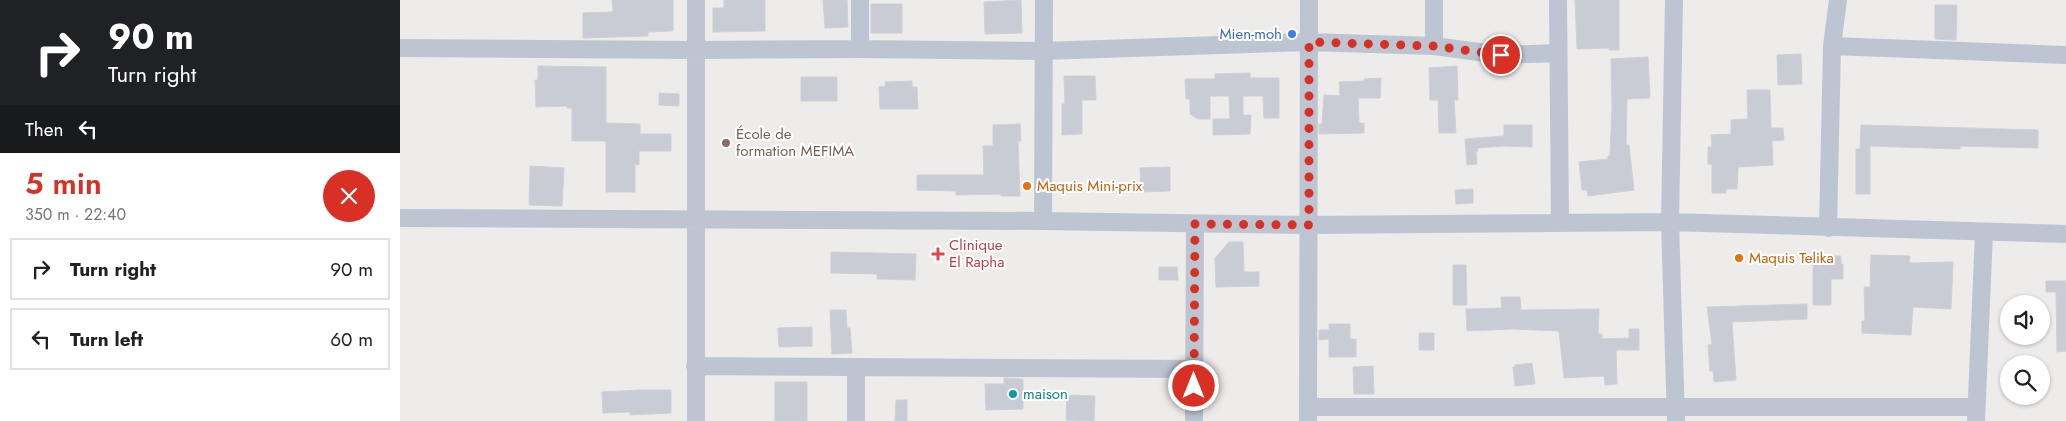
<!DOCTYPE html>
<html lang="en">
<head>
<meta charset="utf-8">
<style>
	:root { --surface:#fff; --page:#f2f2f2; --text:#202124; --muted:#757577; --line:#e0e0e0; --accent:#d93025 }
	body { margin:0; font-family:Jost,sans-serif; background:var(--page); color:var(--text); height:100vh; display:flex; flex-direction:column; font-size:19px; white-space:nowrap }
	* { box-sizing:border-box; margin:0 }
	p { font-size:16px; color:var(--muted) }
	.icon { flex:none; width:28px; height:28px; fill:none; stroke:currentColor; stroke-width:2; stroke-linecap:round; stroke-linejoin:round }
	.map { position:relative; flex:1; overflow:hidden }
	.drawer { display:flex; flex-direction:column; background:var(--surface); width:400px }
	.drawer>* { flex:none }
	.banner { background:#202124; color:#fff; overflow:hidden }
	.tools { position:absolute; left:1600px; top:295px; display:grid; gap:10px }
	.tools a { display:grid; place-items:center; width:50px; height:50px; border-radius:50%; background:var(--surface); box-shadow:0 1px 4px #0004; font-size:25px }
	.pin { position:absolute; display:grid; place-items:center; width:42px; height:42px; color:#fff; margin:-21px; border:2px solid #fff; border-radius:50%; box-shadow:0 1px 5px #0007 }
	.me { position:absolute; width:55px; margin:-28px; rotate:0deg; stroke-linejoin:round; filter:drop-shadow(0 0 4px #0008) }
	.turn { display:flex; align-items:center; gap:18px; height:105px; padding:0 25px; font-size:22px }
	.turn .icon { width:65px; height:65px; stroke-width:2.5 }
	.turn b { display:block; font-size:35px; line-height:42px }
	.then { display:flex; align-items:center; height:48px; padding:0 25px; background:#0003; gap:10px; font-size:19px }
	.round { display:grid; place-items:center; flex:none; width:52px; height:52px; border-radius:26px; background:var(--page) }
	.summary { display:flex; align-items:center; justify-content:space-between; height:85px; padding:0 25px }
	h1 { font-size:30px; font-weight:600; line-height:38px; color:var(--accent) }
	ul { padding:0; list-style:none }
	li { display:flex; align-items:center; gap:15px; height:62px; margin:0 10px 8px; padding:0 15px; border:2px solid var(--line); border-radius:0px }
	li div { flex:1 }
	li b { display:block; font-size:19px }
	li em { font-style:normal }
	main { display:flex; flex:1; min-height:0 }
	.map>svg:first-child { display:block }
</style>
</head>
<body>
<main>
<section class="drawer">
<div class="banner">
<div class="turn"><svg class="icon" aria-label="right" viewBox="0 0 24 24"><path d="M7 20v-9h11M14 6l5 5-5 5"/></svg><div><b>90 m</b>Turn right</div></div>
<div class="then">Then<svg class="icon" aria-label="left" viewBox="0 0 24 24"><path d="M17 20v-9H6M10 6l-5 5 5 5"/></svg></div>
</div>
<div class="summary"><div><h1>5 min</h1><p>350 m · 22:40</p></div><a class="round" style="background:#d93025;color:#fff"><svg class="icon" aria-label="close" viewBox="0 0 24 24"><path d="M6 6l12 12M18 6L6 18"/></svg></a></div>
<ul>
<li><svg class="icon" aria-label="right" viewBox="0 0 24 24"><path d="M7 20v-9h11M14 6l5 5-5 5"/></svg><div><b>Turn right</b></div><em>90 m</em></li>
<li><svg class="icon" aria-label="left" viewBox="0 0 24 24"><path d="M17 20v-9H6M10 6l-5 5 5 5"/></svg><div><b>Turn left</b></div><em>60 m</em></li>
</ul>
</section>
<div class="map">
<svg width="1666" height="421" viewBox="0 0 1666 421">
	<rect width="100%" height="100%" fill="#eeebeb"/>
	<path fill="#c9ccd4" stroke="#ced0d8" d="M212 0H273V31L248 32V36L183 38V13L213 12Z
		M324 0H365V31L313 32V8H324Z
		M423 0H447L448 27 425 28Z
		M621 0 622 33 585 34 584 2Z
		M1175 0H1219V50H1209V48L1177 49Z
		M471 4H502V33H471Z
		M1535 5H1557L1556 40 1535 39Z
		M1401 54 1402 84 1378 85 1377 55Z
		M1248 57 1250 98 1227 99 1226 145H1229L1234 190 1188 196 1187 190H1182L1179 162 1208 159V156H1210L1212 107 1211 59Z
		M138 66 206 67V123L240 124V134H271V151H239V165L235 164V192H206V141H172V108H167V106L136 107 135 80H138Z
		M1057 66 1058 100H1054L1056 133H1039L1038 100H1030L1029 68Z
		M850 73V78H879V118H864L863 96H843V115H851L850 134 813 135V119H830L829 96H810V119H798L790 114V99H786L785 79H815V74Z
		M664 76H695L696 100H682V134L662 135V104H665Z
		M401 77H437V101H401Z
		M981 78 980 98H958L959 123H964V133L919 134V124H922L924 95 940 96 939 82 964 81V79Z
		M512 81V87H517L518 109H480L479 87 486 86 485 82Z
		M1347 90H1370L1371 128H1383L1384 140 1372 141 1373 165 1338 167 1337 189H1326V193H1312V164H1308V147H1312L1311 135 1331 134V120L1348 119Z
		M259 93 279 94V106L259 105Z
		M620 124 621 141H618L620 196H601V194L556 195V191L517 190V175H584L583 146H593V125Z
		M1104 125H1132V147L1104 146 1077 148 1078 151H1076L1077 164 1067 165 1065 139 1104 136Z
		M1461 125 1638 130V148L1560 146V149L1470 146V194H1456V149H1460Z
		M130 166 164 168 162 206 129 205Z
		M770 167V191L741 192 740 168Z
		M1073 189V203L1056 204 1055 190Z
		M829 242H843L844 272H859V286L816 287 815 258Z
		M431 252 516 254 515 280 477 279V274L431 273Z
		M1471 255 1510 256 1509 263 1553 262 1551 309 1513 307 1511 335 1462 333V321H1465L1464 287H1470Z
		M1413 256H1441V264H1443V279H1431V305H1413Z
		M1053 265H1066L1067 305H1053Z
		M759 267H777L778 280H759Z
		M1646 281H1666V351L1657 352 1656 292H1646Z
		M1101 297H1120L1121 310 1199 309 1198 334H1202V339L1229 338V329H1239V350H1216L1217 384 1205 385 1204 376 1164 378 1159 331 1113 329 1067 331 1066 309 1102 308Z
		M1407 304V319L1332 322 1336 380 1314 382 1313 371H1310L1308 345 1312 344 1307 307Z
		M430 310H446L447 328H450L452 353 432 354Z
		M929 324H950V339H956V357H929V339L919 340V330H929Z
		M412 327V346L379 347 378 328Z
		M1019 333H1034V350H1019Z
		M1132 363 1135 384 1115 386 1113 367H1115V365Z
		M973 366 974 394H954L953 367Z
		M604 378 623 379V409L586 410 585 384H604Z
		M375 382H407V421H375Z
		M240 390H271V413L230 415V412L203 413 202 392Z
		M667 395 695 396 694 421 666 420Z
		M496 400H507V421H495Z"/>
	<g fill="none" stroke-linecap="round" stroke-linejoin="round">
		<path stroke="#bdc5d2" stroke-width="18" d="M460 0V49
			M1158 0 1160 223
			M1274 0 1270 222 1276 421
			M1034 46V0
			M1432 46 1666 55
			M0 48 296 50 460 49 643 51 909 42 1034 46 1101 55 1157 53
			M0 218 643 221 909 225 1270 222 1666 234
			M643 221 644 0
			M1428 228 1432 46 1438 0
			M295 366 794 369
			M456 367V421
			M908 407H1576
			M296 421V0
			M794 421 795 224
			M908 421 909 0
			M1576 421 1584 233"/>
	</g>
	<g fill="none" stroke-linecap="round" stroke-linejoin="round">
		<path stroke="#d93025" stroke-width="9" stroke-dasharray="0 16.2" d="M794 386 795 224 909 225V42L1034 46 1101 55"/>
	</g>
	<circle fill="#3f7fe0" stroke="#fff" stroke-width="2" cx="892" cy="34" r="5"/>
	<circle fill="#8d6e63" stroke="#fff" stroke-width="2" cx="326" cy="143" r="5"/>
	<g fill="#e8710a" stroke="#fff" stroke-width="2">
		<circle cx="627" cy="186" r="5"/>
		<circle cx="1339" cy="258" r="5"/>
	</g>
	<path fill="#e0444e" stroke="#fff" stroke-width="2" d="M535.5 246.5h5v5h5v5h-5v5h-5v-5h-5v-5h5z"/>
	<circle fill="#0f9aa8" stroke="#fff" stroke-width="2" cx="613" cy="394" r="5"/>
	<g text-anchor="middle" dominant-baseline="central" stroke-width="4" stroke-linejoin="round" paint-order="stroke">
		<g font-size="15" fill="#366cbe" stroke="#fff" text-anchor="end">
			<text x="882" y="34">Mien-moh</text>
		</g>
		<g font-size="15" fill="#785e54" stroke="#fff" text-anchor="start">
			<text x="336" y="134">École de<tspan x="336" dy="17">formation MEFIMA</tspan></text>
		</g>
		<g font-size="15" fill="#c56008" stroke="#fff" text-anchor="start">
			<text x="637" y="186">Maquis Mini-prix</text>
			<text x="1349" y="258">Maquis Telika</text>
		</g>
		<g font-size="15" fill="#be3a42" stroke="#fff" text-anchor="start">
			<text x="549" y="245">Clinique<tspan x="549" dy="17">El Rapha</tspan></text>
		</g>
		<g font-size="15" fill="#0d838f" stroke="#fff" text-anchor="start">
			<text x="623" y="394">maison</text>
		</g>
	</g>
</svg>
<div class="tools">
<a><svg class="icon" aria-label="sound" viewBox="0 0 24 24"><path d="M4 9h4l5-4v14l-5-4H4zM17 9q2 3 0 6"/></svg></a>
<a><svg class="icon" aria-label="search" viewBox="0 0 24 24"><circle cx="10" cy="10" r="6"/><path d="M15 15l6 6"/></svg></a>
</div>
<div class="pin" style="left:1101px;top:55px;background:#d93025"><svg class="icon" aria-label="arrive" viewBox="0 0 24 24"><path d="M6 21V4h12l-3 4 3 4H6"/></svg></div>
<svg class="me" style="left:794px;top:386px" viewBox="-20 -20 40 40"><circle r="17" fill="#d93025" stroke="#fff" stroke-width="3"/><path d="M0-11L8 9 0 5-8 9z" fill="#fff"/></svg>
</div>
</main>
</body>
</html>
